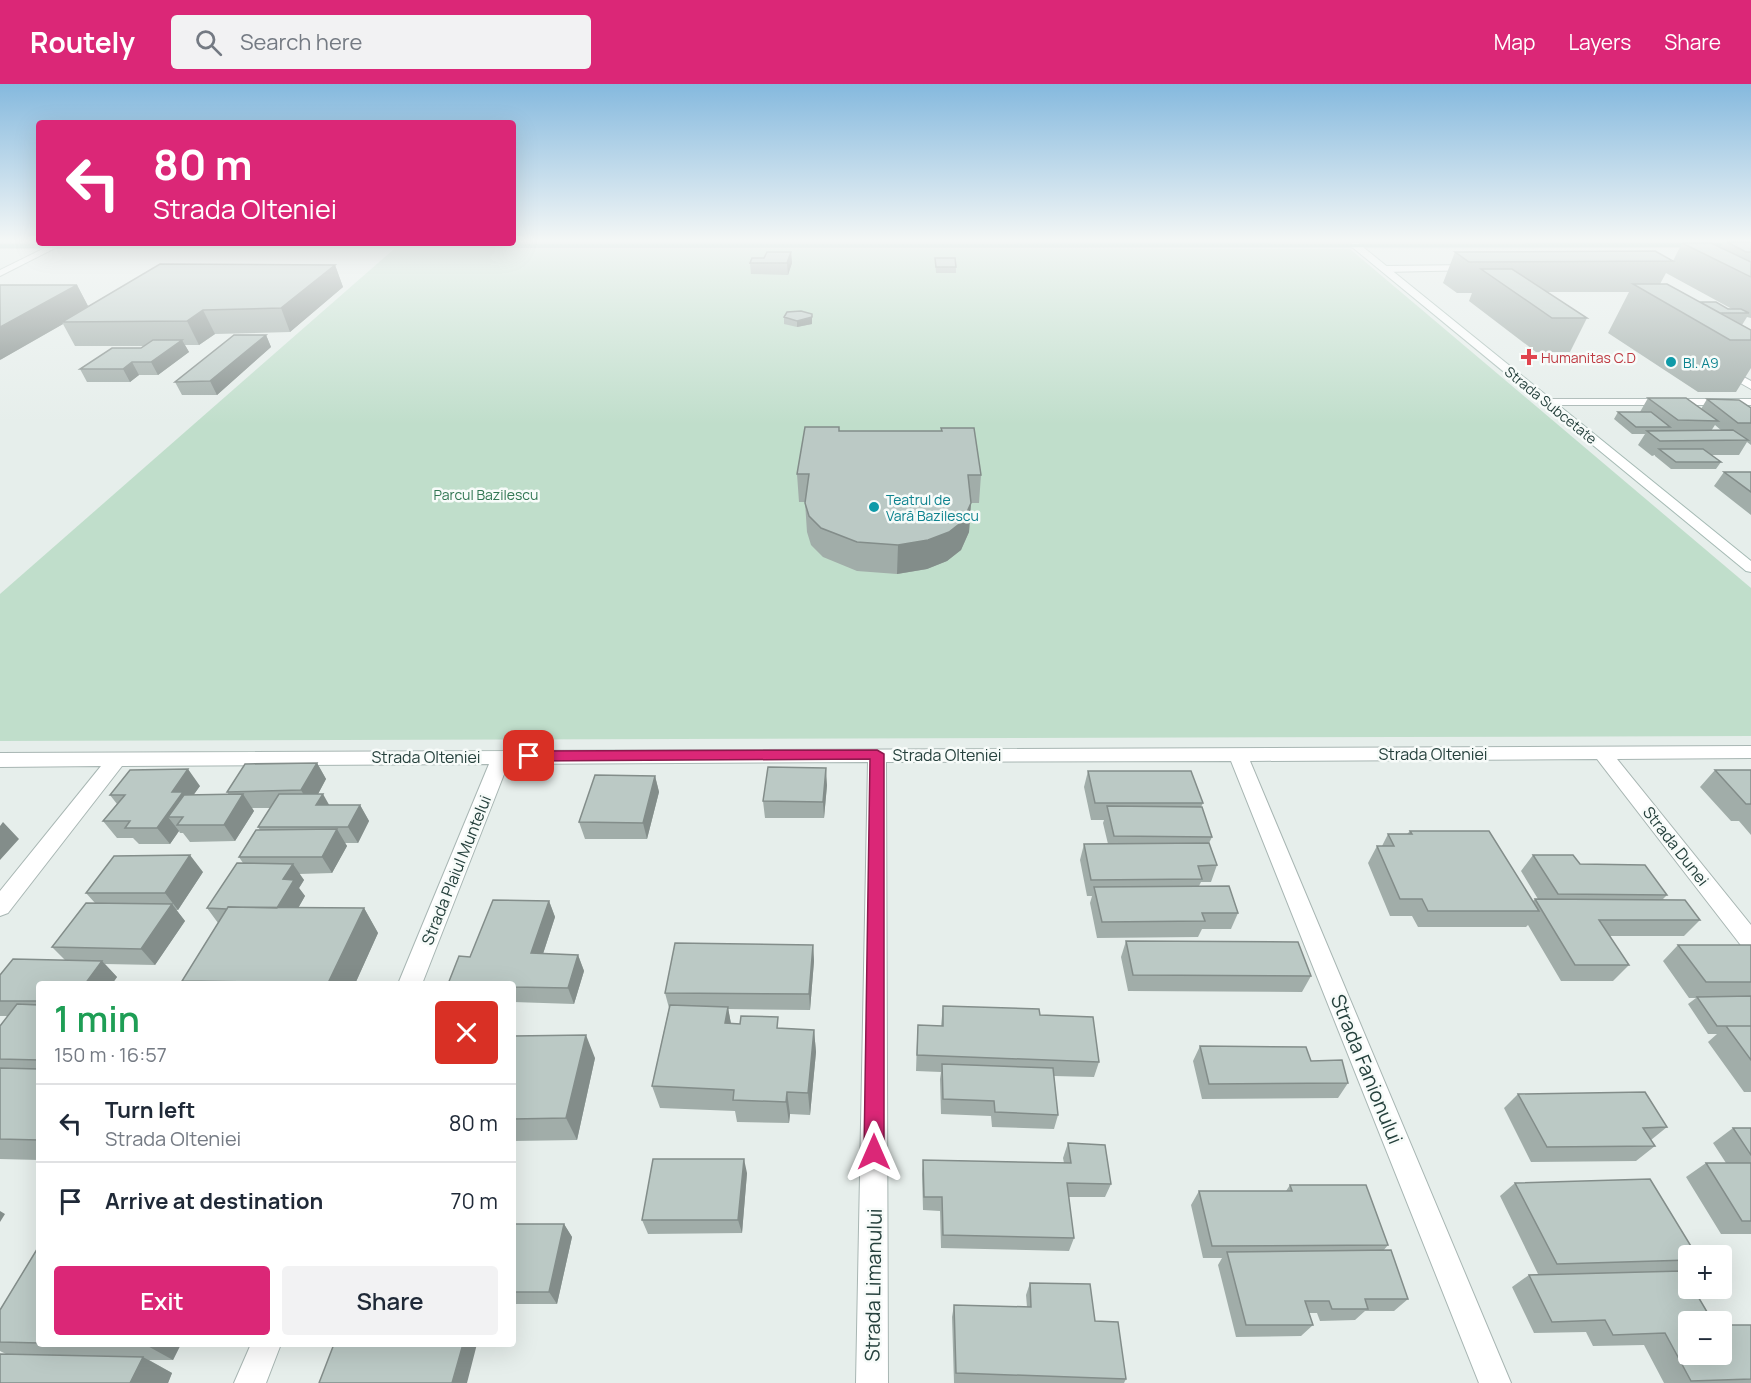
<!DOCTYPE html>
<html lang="en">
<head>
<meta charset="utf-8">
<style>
	:root { --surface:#fff; --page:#f2f2f3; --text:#1f2937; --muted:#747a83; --line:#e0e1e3; --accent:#db2777 }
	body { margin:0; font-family:Manrope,sans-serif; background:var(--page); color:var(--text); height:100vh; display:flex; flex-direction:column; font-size:22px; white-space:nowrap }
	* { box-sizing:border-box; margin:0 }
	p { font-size:20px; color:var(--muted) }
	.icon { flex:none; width:33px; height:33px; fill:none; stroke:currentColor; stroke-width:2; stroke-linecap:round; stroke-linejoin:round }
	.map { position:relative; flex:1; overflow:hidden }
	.details { position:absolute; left:36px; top:897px; width:480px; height:366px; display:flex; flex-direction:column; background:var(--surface); border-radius:6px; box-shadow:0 6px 24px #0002 }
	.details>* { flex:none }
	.banner { position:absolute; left:36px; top:36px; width:480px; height:126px; border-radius:6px; box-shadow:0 6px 24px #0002; background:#db2777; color:#fff; overflow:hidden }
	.fabs { position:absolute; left:1678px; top:1161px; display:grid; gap:12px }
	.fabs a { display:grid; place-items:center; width:54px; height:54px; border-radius:6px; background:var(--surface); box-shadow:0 6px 24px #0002; font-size:30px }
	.pin { position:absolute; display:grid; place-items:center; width:51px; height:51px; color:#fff; margin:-26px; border-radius:12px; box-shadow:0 3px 9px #0006 }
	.me { position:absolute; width:66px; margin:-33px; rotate:0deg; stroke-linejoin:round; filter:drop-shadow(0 0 4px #0008) }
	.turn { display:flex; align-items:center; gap:21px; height:126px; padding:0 18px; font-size:27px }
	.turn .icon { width:78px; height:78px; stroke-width:2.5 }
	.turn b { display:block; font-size:42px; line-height:51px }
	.round { display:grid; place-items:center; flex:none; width:63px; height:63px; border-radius:6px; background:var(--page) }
	.headline { display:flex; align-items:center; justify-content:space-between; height:102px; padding:0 18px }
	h1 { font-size:36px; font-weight:600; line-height:45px; color:#1e9e55 }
	.primary-button { display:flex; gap:12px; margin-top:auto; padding:12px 18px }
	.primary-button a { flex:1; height:69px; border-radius:6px; background:var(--accent); color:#fff; font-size:24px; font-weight:600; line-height:69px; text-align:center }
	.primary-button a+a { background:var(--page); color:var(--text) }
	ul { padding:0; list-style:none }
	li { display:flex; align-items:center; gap:18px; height:78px; padding:0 18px; border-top:2px solid var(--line) }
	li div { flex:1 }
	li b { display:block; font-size:22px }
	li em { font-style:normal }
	header { display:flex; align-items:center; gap:36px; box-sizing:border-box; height:84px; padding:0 30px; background:var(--accent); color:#fff }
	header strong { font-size:28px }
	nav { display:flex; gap:33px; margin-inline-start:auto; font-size:21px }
	.search { width:420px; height:54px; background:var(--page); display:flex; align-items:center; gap:15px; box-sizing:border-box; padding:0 21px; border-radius:6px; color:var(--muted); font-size:22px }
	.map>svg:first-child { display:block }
</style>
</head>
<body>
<header>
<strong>Routely</strong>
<div class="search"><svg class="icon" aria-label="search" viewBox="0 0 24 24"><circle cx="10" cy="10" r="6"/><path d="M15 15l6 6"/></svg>Search here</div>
<nav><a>Map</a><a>Layers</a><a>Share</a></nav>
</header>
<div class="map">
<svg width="1751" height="1299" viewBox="0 0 1751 1299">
	<rect width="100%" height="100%" fill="#e6eeeb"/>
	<path fill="#c0decb" d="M394 165H1350L1751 504V652L0 657V510Z"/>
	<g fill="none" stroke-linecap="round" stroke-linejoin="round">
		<defs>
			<path id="street" d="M55 159H65L0 192V186Z
				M1473 181 1476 186 1384 188 1380 185 1384 182Z
				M1723 282 1751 297V305L1719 287 1718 285Z
				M1751 315V321H1548L1542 318 1548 315Z
				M1751 662V674L1617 675 1751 841V866L1743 864 1597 675 1250 677 1511 1299H1479L1231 677 886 678 888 1299H856L868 678 508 680 422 900H398L489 680 122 682 8 829 0 832V807L101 682 0 683V669Z
				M251 1260H281L266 1299H234Z"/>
			<path id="secondary" d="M1352 159H1358L1751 477V488L1746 487 1352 163Z"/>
			<path id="primary" d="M1751 159V163L0 164V160Z"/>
		</defs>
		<use href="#street" stroke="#a8b6b3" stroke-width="2"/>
		<use href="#secondary" stroke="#a5bab4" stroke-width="2"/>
		<use href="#primary" stroke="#c2cac8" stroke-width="2"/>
		<use href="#street" fill="#fff" fill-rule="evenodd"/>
		<use href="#secondary" fill="#fff" fill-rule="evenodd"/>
		<use href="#primary" fill="#6ca29a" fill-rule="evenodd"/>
	</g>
	<path fill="#a1ada9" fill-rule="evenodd" d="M1723 158H1751V234L1747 233 1742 241 1751 246V284L1736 308H1698L1608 249 1629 208H1547L1587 234 1570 268H1536L1469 217 1472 209H1457L1443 199 1455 168 1673 177 1682 159 1720 163ZM1666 189 1732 225 1700 218 1660 200Z
		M791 168 792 179 788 191 751 190 750 179Z
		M935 174 956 183V189H936Z
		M335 181 343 203 290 248 215 250 199 261H185L189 268 158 291H139L130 298H87L80 285 141 264 144 262H75L63 240 0 276 77 201 88 222Z
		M784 233 812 240 797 243 784 240Z
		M266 251 271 263 217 311H182L175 298Z
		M1648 314 1701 325 1707 315 1751 324V361L1747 358 1739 371H1711L1721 378 1716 385H1671L1655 372V371L1652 372 1638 361 1645 350H1632L1614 335 1618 328H1641H1640ZM1715 341 1722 347H1711Z
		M941 344 981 391 979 419H971L969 448 961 466 947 477 927 485 897 490 857 487 823 473 811 461 807 448 805 418H799L797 390 839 347H941Z
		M1724 388H1751V431L1714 402Z
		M317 679 326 695 318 710 329 721H360L369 737 358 759H345L347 762 332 789 299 790 304 796 299 804 305 812 298 824H364L378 849 355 900H184L182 897 218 839 207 824 243 779 239 773 260 746 258 743 270 724H252L254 727 235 757 190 758 183 749H180L179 747 170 760H139L133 754H117L103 737 117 720 110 711 200 702 193 711H229L227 708Z
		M1715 686H1751V751L1739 737H1731L1700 703Z
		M1088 687 1203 719 1201 723 1212 753 1209 759 1217 781 1211 798H1201L1199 802 1238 829 1231 845H1202L1198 853 1097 854 1090 819 1092 812H1087L1080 776 1084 760H1108L1103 739 1104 736H1091L1084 703Z
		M655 692 659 708 647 755H585L579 738Z
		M827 701 824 734H765L763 717Z
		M1410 747 1533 817 1535 815H1538L1521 787 1533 771 1580 780 1667 811 1663 815 1700 836 1684 852H1609L1629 881 1613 897H1561L1528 841 1526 843H1418L1412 832H1390L1368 779 1377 762H1382L1388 750H1407Z
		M203 788 178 826H176L185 837 155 881 105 880 117 893 112 900H39V1076L0 1075V942L8 932H0V891L65 876 52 863 95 819 86 809Z
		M549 817 555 833 543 870 578 871 584 887 574 920 513 918V900L470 873Z
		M1126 857 1311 892 1302 908 1128 907 1121 873Z
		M813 861 814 877 810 926 728 925 731 939 780 944 814 946 816 968 810 1031 790 1030 789 1039 737 1038 735 1027 660 1024 652 1002 669 924 665 909Z
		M1678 861H1751V1008H1744L1708 958 1717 950H1708L1688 920 1696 914H1689L1663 877Z
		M943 922 1040 931 1099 978 1094 993 1054 992 1058 1031 1054 1045 992 1043 991 1032 941 1030 940 995 941 988 916 987 917 957 918 941 941 942Z
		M513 952 595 974 577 1056 513 1057Z
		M1200 962 1311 977 1348 999 1338 1014 1202 1015 1193 977Z
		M1518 1010 1667 1043 1651 1056 1655 1062 1636 1077 1531 1078 1504 1024Z
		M1733 1044H1751V1150H1721L1686 1093 1706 1079H1726L1713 1059Z
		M1068 1059 1111 1100 1105 1113H1068L1074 1154 1069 1167 941 1164 940 1127 923 1126 922 1090 923 1076 1064 1079 1063 1074Z
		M747 1089 742 1149 648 1150 642 1136Z
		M1515 1099 1689 1172V1181L1680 1187 1689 1270 1751 1241V1299H1664L1644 1261 1593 1262 1586 1248 1534 1249 1512 1203 1529 1191 1538 1190 1500 1112Z
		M1290 1101 1388 1161 1383 1167 1408 1215 1394 1227H1365L1355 1236 1320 1237 1317 1229H1309L1313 1241 1301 1252 1236 1253 1218 1181 1222 1174H1203L1191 1121 1199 1107H1286Z
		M513 1140H564L572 1153 557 1220H513Z
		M39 1162V1260H181L173 1276H149L172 1289 168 1299H0L6 1270 0 1267V1226Z
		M1030 1199 1095 1237 1126 1295 1124 1299H954L952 1233 954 1221 1027 1223 1026 1211Z"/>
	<path fill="#838d8a" d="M791 168 792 179 788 191 787 179Z
		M335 181 343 203 290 248 281 224Z
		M77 201 89 224 62 238 63 240 0 276V243Z
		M203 226 215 250 199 261 187 237Z
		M812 230V240L797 243V237Z
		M266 251 271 263 217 311 210 297Z
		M182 256 189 268 158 291 151 278Z
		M132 278 139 291 130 298 123 285Z
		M971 419 969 448 961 466 947 477 927 485 897 490 898 461Z
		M317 679 326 695 311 723 301 706Z
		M826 684 827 701 824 734 823 718Z
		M188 685 200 702 190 716 168 733 179 747 170 760 157 744 172 708Z
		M655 692 659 708 647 755 643 739Z
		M243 710 254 727 235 757 224 741Z
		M323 710 332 726 316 721Z
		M360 721 369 737 358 759 348 743Z
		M3 738 19 755 0 776V742Z
		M337 745 347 762 332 789 322 773Z
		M190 771 203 788 178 826 165 809Z
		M293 780 304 796 299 804 305 812 288 842 276 826 283 795Z
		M549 817 555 833 538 885 531 869Z
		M172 820 185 837 155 881 141 865Z
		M364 824 378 849 355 900H329L328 899Z
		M813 861 814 877 810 926 809 910Z
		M578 871 584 887 574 920 568 904Z
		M102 877 117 893 112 900H85Z
		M728 923 732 946 725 939Z
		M814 946 816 968 810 1031 808 1009Z
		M586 951 595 974 577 1056 566 1034Z
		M787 1008 790 1030 789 1039 786 1018Z
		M744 1075 747 1089 742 1149 738 1136Z
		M0 1127 5 1130 0 1138Z
		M564 1140 572 1153 557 1220 549 1208Z
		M144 1260H181L173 1276Z
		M463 1260H477L467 1299H452Z
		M143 1273 172 1289 168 1299H130Z"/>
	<path fill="#bbc9c5" stroke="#838d8a" stroke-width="1.5" d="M1727 158H1751V168H1746Z
		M1682 159H1711L1751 178V193Z
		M1655 167 1673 177 1469 178 1455 168Z
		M767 168H791L787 179H750L752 174H764Z
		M935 174H955L956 183H936Z
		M160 180 335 181 281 224 203 226 187 237 62 238Z
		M1481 185H1512L1587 234H1552Z
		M1633 200H1667L1751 246V256H1730Z
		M0 201H77L0 243Z
		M1700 218H1716L1728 225H1741L1749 229H1720Z
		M801 227 812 230V233L797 237 784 233 787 228Z
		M234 251H266L210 297 175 298Z
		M153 256H182L151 278H132L123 285H80L112 264H141Z
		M1648 314H1686L1718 337 1678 336Z
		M1707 315 1739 316 1751 324V339H1738Z
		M1618 328H1651L1670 343H1636Z
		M805 343H839V347H942L941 344H974L981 391H968L971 419 963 437 949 448 928 456 898 461 857 458 821 444 809 432 805 419 809 390H797Z
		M1733 346 1748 356 1660 357 1647 347Z
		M1659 365H1703L1721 378H1676Z
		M1724 388H1751V408Z
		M317 679 301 706 227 708 245 680Z
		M768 683 826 684 823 718 763 717Z
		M188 685 172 708H183L157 744H125L130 737H103L125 711H110L130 686Z
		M1715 686H1751V720H1746Z
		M1088 687H1191L1203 719H1095Z
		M595 691 655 692 643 739 579 738Z
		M243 710 224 741H177L183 733H168L184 711Z
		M279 710H323L316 721H360L348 743H258Z
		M1107 722 1202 723 1212 753 1114 752Z
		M337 745 322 773H239L256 746Z
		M1410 747H1489L1539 827H1428L1422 815H1400L1377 762H1394L1388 750H1412Z
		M1209 759 1217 781 1198 782 1202 795 1091 796 1084 760Z
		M190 771 165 809H86L114 772Z
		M1533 771H1573L1580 780 1645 781 1667 811 1558 810Z
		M237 779 293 780 283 795 294 796 277 824 228 823 227 825 207 824Z
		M1229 802 1238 829H1202L1205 837 1102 838 1094 803Z
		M1535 815 1685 816 1700 836H1599L1629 881H1575Z
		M493 816 549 817 531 869 578 871 568 904 513 903V900H448L459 872 470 873Z
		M86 819 172 820 141 865 52 863Z
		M228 823 364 824 328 899 182 897Z
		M1126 857 1298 858 1311 892 1133 891Z
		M675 859 813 861 809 910 665 909Z
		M1678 861H1751V898H1706Z
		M13 875 102 877 85 900H39V917H0V891Z
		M1751 912V942H1717L1697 913Z
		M17 920 39 921V976L0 975V942Z
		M670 921 728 923 725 939 740 940 741 932 778 933 777 944 814 946 808 1009 787 1008 786 1018 733 1016 734 1006 652 1002Z
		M943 922 1039 925 1040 931 1093 933 1099 978 917 971 918 941 943 942Z
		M1726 942H1751V976Z
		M586 951 566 1034 513 1035V952Z
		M1200 962 1306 963 1311 977 1342 976 1348 999 1209 1000Z
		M942 980 1053 984 1058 1031 995 1028 994 1017 943 1015Z
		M0 984 39 985V1056L0 1055Z
		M1645 1008 1667 1043 1643 1044 1655 1062 1547 1063 1518 1010Z
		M1733 1044H1751V1071Z
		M1068 1059 1105 1061 1111 1100 1067 1099 1074 1154 943 1151 942 1113H924L923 1076 1071 1079Z
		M653 1075H744L738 1136H642Z
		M1706 1079H1751V1137H1742Z
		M1650 1095 1697 1172H1689V1176L1557 1180 1515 1099Z
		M1290 1101H1366L1388 1161 1212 1162 1199 1107H1292Z
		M513 1140H564L549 1208H513Z
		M39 1162V1259L0 1258V1226Z
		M1391 1166 1408 1215H1365L1368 1225H1332L1329 1217H1305L1313 1241H1246L1227 1168Z
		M1683 1187 1689 1197V1204H1693L1713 1238H1689V1270H1722V1241H1751V1295L1691 1297 1665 1249 1613 1251 1605 1236 1552 1238 1529 1191Z
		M1030 1199 1090 1200 1095 1237 1118 1238 1126 1295 956 1289 954 1221 1031 1223Z
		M334 1260H463L452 1299H319Z
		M0 1270 143 1273 130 1299H0Z"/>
	<linearGradient id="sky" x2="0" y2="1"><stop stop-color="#85b9de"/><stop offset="0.46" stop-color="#f4f7f6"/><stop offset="1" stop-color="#f4f7f6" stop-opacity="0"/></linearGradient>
	<rect width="1751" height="340" fill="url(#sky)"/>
	<path fill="#db2777" stroke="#8e194d" stroke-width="1.5" d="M877 666 884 670V1068L881 1075 874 1078 867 1075 864 1068 870 675 529 677 522 672 529 667Z"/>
	<path fill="#e0444e" stroke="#f7fbf9" stroke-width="2" d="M1526 264h6v6h6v6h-6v6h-6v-6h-6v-6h6z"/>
	<g fill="#0f9aa8" stroke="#f7fbf9" stroke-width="2">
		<circle cx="1671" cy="278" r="6"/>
		<circle cx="874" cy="423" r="6"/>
	</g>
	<g text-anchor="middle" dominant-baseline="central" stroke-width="5" stroke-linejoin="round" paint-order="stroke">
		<g font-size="14" fill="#be3a42" stroke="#f7fbf9" text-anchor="start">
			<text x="1541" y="273">Humanitas C.D</text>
		</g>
		<g font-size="14" fill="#0d838f" stroke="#f7fbf9" text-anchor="start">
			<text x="1683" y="278">Bl. A9</text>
			<text x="886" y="415">Teatrul de<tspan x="886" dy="16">Vară Bazilescu</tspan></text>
		</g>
		<g font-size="14" fill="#25403c" stroke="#f7fbf9">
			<text transform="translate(1551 321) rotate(39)">Strada Subcetate</text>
		</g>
		<g font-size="14" fill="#317653" stroke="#f7fbf9">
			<text x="486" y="410">Parcul Bazilescu</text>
		</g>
		<g font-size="16" fill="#25403c" stroke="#f7fbf9">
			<text x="1433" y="670">Strada Olteniei</text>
			<text x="947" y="671">Strada Olteniei</text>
			<text x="426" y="673">Strada Olteniei</text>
			<text transform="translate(1676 762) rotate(52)">Strada Dunei</text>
			<text transform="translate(456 786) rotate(-68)">Strada Plaiul Muntelui</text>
		</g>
		<g font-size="20" fill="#25403c" stroke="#f7fbf9">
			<text transform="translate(1367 985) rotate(68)">Strada Fanionului</text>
			<text transform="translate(873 1201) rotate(-89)">Strada Limanului</text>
		</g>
	</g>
</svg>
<div class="fabs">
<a>+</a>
<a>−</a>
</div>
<div class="pin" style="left:529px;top:672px;background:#d93025"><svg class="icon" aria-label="arrive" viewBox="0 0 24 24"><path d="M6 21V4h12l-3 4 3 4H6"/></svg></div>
<svg class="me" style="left:874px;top:1068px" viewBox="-20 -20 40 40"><path d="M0-17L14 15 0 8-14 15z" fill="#db2777" stroke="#fff" stroke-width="4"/></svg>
<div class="banner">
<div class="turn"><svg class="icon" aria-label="left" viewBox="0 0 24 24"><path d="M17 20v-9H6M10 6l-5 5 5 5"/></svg><div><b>80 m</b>Strada Olteniei</div></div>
</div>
<section class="details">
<div class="headline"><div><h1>1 min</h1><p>150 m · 16:57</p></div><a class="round" style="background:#d93025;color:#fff"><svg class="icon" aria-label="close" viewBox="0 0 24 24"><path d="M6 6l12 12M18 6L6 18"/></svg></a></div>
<ul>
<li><svg class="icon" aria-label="left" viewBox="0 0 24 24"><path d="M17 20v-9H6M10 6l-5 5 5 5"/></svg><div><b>Turn left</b><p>Strada Olteniei</p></div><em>80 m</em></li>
<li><svg class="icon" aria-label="arrive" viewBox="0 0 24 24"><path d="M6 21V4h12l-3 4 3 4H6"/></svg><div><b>Arrive at destination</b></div><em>70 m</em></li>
</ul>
<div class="primary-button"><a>Exit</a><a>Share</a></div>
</section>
</div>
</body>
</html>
